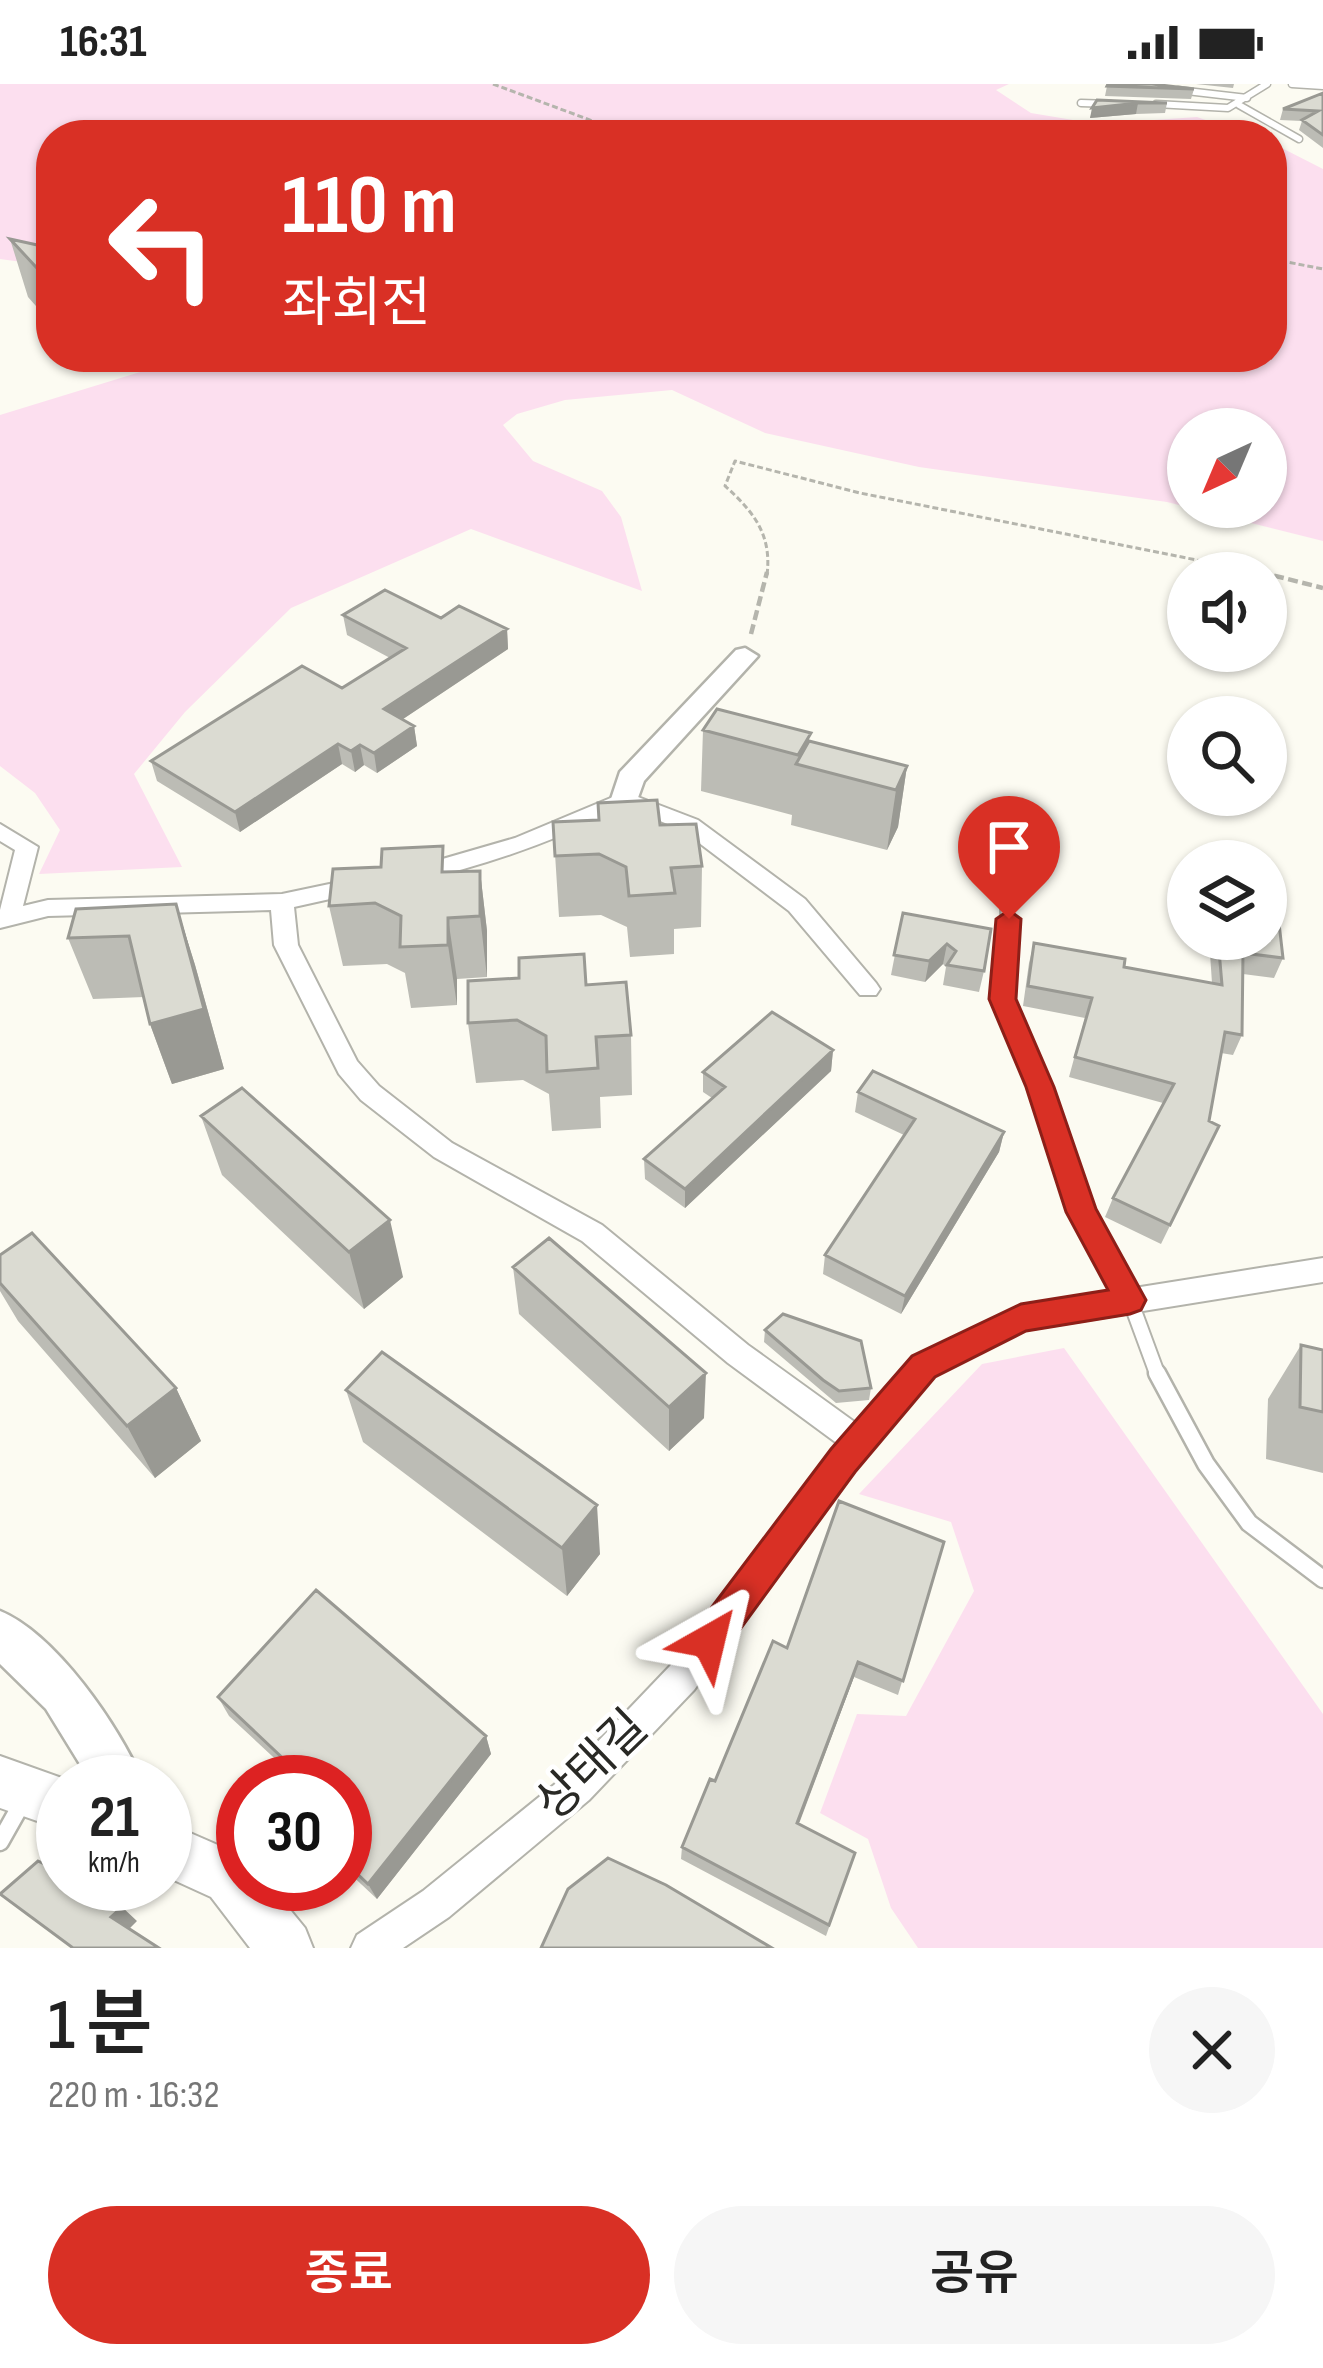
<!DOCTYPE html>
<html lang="ko">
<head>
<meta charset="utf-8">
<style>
	:root { --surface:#fff; --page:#f6f6f6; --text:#222; --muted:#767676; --accent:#d93025 }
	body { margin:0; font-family:"Sofia Sans Condensed","Noto Sans KR",sans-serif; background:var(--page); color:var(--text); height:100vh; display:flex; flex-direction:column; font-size:45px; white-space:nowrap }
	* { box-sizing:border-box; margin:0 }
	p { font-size:39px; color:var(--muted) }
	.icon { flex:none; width:66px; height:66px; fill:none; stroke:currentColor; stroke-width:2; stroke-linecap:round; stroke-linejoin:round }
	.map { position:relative; height:1864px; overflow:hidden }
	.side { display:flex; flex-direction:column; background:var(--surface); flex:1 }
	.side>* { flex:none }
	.top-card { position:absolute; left:36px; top:36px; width:1251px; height:252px; border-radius:48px; box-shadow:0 3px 9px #0004; background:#d93025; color:#fff; overflow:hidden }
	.needle { width:78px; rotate:224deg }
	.buttons { position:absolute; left:1167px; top:324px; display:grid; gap:24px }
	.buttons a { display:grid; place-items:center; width:120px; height:120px; border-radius:50%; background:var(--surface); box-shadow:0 3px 9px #0004; font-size:60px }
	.speed { position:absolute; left:36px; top:1671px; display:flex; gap:24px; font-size:60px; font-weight:700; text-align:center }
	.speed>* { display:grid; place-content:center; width:156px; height:156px; border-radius:50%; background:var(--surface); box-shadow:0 3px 9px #0004; line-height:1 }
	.speed small { font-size:30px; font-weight:400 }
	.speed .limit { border:18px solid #d22; background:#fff; color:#111 }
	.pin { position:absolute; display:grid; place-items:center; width:102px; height:102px; color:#fff; margin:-123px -51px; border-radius:50% 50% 50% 0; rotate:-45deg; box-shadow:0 0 12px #0007 }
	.pin .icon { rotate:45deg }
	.me { position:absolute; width:132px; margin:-66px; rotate:37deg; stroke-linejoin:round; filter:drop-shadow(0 0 9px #0008) }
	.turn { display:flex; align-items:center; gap:42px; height:252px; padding:0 48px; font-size:54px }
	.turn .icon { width:156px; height:156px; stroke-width:2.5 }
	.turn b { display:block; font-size:84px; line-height:102px }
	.round { display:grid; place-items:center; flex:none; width:126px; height:126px; border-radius:63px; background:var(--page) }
	.headline { display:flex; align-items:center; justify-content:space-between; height:204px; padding:0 48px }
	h1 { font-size:72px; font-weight:600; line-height:90px }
	.button { display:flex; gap:24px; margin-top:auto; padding:24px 48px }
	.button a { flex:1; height:138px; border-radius:72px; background:var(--accent); color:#fff; font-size:48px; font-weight:600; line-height:138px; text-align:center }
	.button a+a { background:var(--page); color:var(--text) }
	.status { display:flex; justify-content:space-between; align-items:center; height:84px; padding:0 60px; background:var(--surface); direction:ltr }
	.status svg { height:33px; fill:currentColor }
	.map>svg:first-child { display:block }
</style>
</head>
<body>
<div class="status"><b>16:31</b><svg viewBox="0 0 49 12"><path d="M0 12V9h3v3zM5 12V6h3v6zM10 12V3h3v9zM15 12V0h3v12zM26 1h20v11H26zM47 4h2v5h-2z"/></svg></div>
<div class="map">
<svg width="1323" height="1864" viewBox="0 0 1323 1864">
	<rect width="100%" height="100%" fill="#fcfbf2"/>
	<path fill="#fcdfef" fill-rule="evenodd" d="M0 0H1009L996 6 1031 29 1097 40 1197 33 1249 51H51V182L0 175Z
		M1272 59 1323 85V457L1167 418 919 383 765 349 672 306 565 316 517 330 503 341 533 377 602 407 621 433 642 507 471 445 291 524 185 628 134 690 182 783 39 790 60 746 35 709 0 682V331L189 273H1272ZM1188 345H1266V423H1188Z
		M1064 1264 1323 1630V1864H918L891 1824 868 1755 820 1729 857 1630 906 1632 974 1507 951 1438 859 1410 982 1280Z"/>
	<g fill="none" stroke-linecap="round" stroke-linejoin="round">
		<defs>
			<path id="service-far3" d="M1292 0 1323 2
				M1178 6 1247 14
				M1081 19 1111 20
				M1156 20 1228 24 1267 0
				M1239 21 1299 55"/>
			<path id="service-far2" d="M1005 767 1007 843"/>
			<path id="service-far1" d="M1008 840 1002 915 1040 1002 1081 1128 1130 1216 1158 1292"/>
			<path id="service" d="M1157 1289 1206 1380 1249 1439 1323 1495
				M0 1758 22 1719"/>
			<path id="minor" d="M625 708 698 736 805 815 876 899 880 905 876 911H860L789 827 682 746 626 723C558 755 489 781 416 797L405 790 408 785 515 754Z
				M0 740 38 763 23 822 48 816 282 810 358 794 366 797 369 802 366 807 294 823 298 861 357 977 379 1002 452 1059 602 1141 748 1261 856 1339 913 1274 1021 1222 1323 1174V1198L1025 1246 933 1292 854 1386 694 1606 589 1716 449 1833 403 1864H351L357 1851 423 1807 565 1692 670 1582 838 1360 728 1279 582 1157 434 1073 361 1016 339 990 274 861 271 826 48 832 0 844V826L15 766 0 757Z"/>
			<path id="tertiary" d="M745 564 758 572 644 697 635 722H615L611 715 620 688 736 566Z
				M0 1527C56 1550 120 1643 143 1698H91L46 1625 0 1580Z"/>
			<path id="secondary" d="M0 1672 73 1698H63V1746L0 1724Z
				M165 1738 243 1772V1800H269L305 1844 313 1864H250L211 1813 165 1792Z"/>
		</defs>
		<use href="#service-far3" stroke="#b3b3ab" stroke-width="9"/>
		<use href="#service-far2" stroke="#b3b3ab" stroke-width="15"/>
		<use href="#service-far1" stroke="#b3b3ab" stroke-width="18"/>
		<use href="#service" stroke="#b3b3ab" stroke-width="21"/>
		<use href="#minor" stroke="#b3b3ab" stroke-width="4"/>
		<use href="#tertiary" stroke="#b3b3ab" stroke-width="5"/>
		<use href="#secondary" stroke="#b3b3ab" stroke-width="4"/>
		<path stroke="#b5b5ad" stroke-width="3" stroke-dasharray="6 3" stroke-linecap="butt" d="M493 0 625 49 643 51
			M1272 175 1323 185
			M767 491C772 451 754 428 725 402L735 377 860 409 1272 491"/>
		<path stroke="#b5b5ad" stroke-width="4.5" stroke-dasharray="10 4.5" stroke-linecap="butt" d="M1260 488 1323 504
			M751 550 767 488"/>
		<use href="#service-far3" stroke="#fff" stroke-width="6"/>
		<use href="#service-far2" stroke="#fff" stroke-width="10"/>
		<use href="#service-far1" stroke="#fff" stroke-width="14"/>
		<use href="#service" stroke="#fff" stroke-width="16"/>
		<use href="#minor" fill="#fff" fill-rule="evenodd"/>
		<use href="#tertiary" fill="#fff" fill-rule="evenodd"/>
		<use href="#secondary" fill="#fff" fill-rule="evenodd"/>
	</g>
	<path fill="#bcbcb5" d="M1196 0H1234L1233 4Z
		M1107 2 1194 5 1191 15 1105 12Z
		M1323 9V64L1299 46 1302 37 1280 36 1283 25Z
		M1097 16 1167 19 1165 29 1136 30 1090 34Z
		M10 155 51 164V239L28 213Z
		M343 531 441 534 507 545 508 565 403 635 414 642 417 662 377 689 364 681 355 688 342 680 240 748 157 697 151 677 342 604 390 574 347 551Z
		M703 646 810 658 907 682 898 743 887 766 791 741 792 731 701 707Z
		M599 736 660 741 702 782 701 843 674 845V870L630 873 627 843 601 831 559 833 553 738Z
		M480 787 487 847V893L457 895V921L411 924 405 889 387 880 343 882 329 822 446 788Z
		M176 820 195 881 224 985 172 1000 150 940 144 913 93 915 68 854Z
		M903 829 984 887 979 908 943 901 946 883 943 880 925 898 891 891Z
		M1209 855H1266L1283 874 1274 894 1243 890 1242 951 1233 971 1221 969 1209 1037 1219 1042 1161 1160 1105 1133 1113 1114 1163 1019 1069 993 1085 934 1023 922 1029 879 1034 859 1124 883 1212 899Z
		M586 901 631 951 632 1011 600 1013 601 1044 552 1047 549 1010 523 996 476 999 468 939Z
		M833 966 831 987 685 1124 645 1095 644 1075 712 1014 703 1008V988Z
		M858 1008 1004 1048 999 1068 901 1230 823 1190 825 1171 904 1051 855 1028Z
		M201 1032 403 1193 364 1225 222 1091Z
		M0 1171 176 1304 201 1357 155 1394 18 1237 0 1207Z
		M513 1183 704 1334 669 1367 519 1230Z
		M765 1246 871 1304 869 1316 836 1319 764 1258Z
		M1301 1261 1323 1266V1389L1266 1375 1268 1315Z
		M346 1306 600 1470 567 1512 363 1358Z
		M944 1458 898 1611 854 1593 799 1740 855 1769 826 1852 681 1775 682 1763 787 1564Z
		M218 1613 486 1652 491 1670 377 1815 345 1785V1698H300L229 1632Z"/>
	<path fill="#999993" d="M1138 19 1136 30 1090 34 1092 24Z
		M507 545 508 565 388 645 384 625Z
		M414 642 417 662 377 689 374 669Z
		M338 660 342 680 240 748 235 728Z
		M360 661 364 681 355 688 351 667Z
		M907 682 898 743 887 766 896 706Z
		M480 787 487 847V893L480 832Z
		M176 820 195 881 224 985 172 1000 150 940Z
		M448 834 457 895V921L448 861Z
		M947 860 943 880 925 898 929 877Z
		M833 966 831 987 685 1124V1105Z
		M1004 1048 999 1068 901 1230 905 1212Z
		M390 1136 403 1193 364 1225 349 1168Z
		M706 1289 704 1334 669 1367V1323Z
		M176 1304 201 1357 155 1394 127 1342Z
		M597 1421 600 1470 567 1512 562 1464Z
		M858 1578 854 1593 794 1752 797 1739Z
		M486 1652 491 1670 377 1815 368 1800Z
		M122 1823 137 1837 127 1847 111 1833Z"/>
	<path fill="#dbdbd2" stroke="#999993" stroke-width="3" d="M1108 0H1152L1194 5 1107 2Z
		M1323 9V51L1302 36 1318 27 1283 25Z
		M1097 16 1167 19H1138L1092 24Z
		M10 155 51 164V195L48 196Z
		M385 506 441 534 459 522 507 545 384 625 414 642 374 669 360 661 351 667 338 660 235 728 151 677 302 582 342 604 406 564 343 531Z
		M717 625 811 649 798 671 703 646Z
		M809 657 907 682 896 706 796 680Z
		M657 716 660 741 696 740 702 782 671 784 675 809 629 812 626 783 599 770 555 772 553 738 599 736 598 719Z
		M443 762 442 788 480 787V832L448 834V861L400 863 401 832 375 819 329 822 333 785 381 783 382 765Z
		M1266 812 1276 813 1283 874 1243 869 1242 951 1225 948 1209 1037 1219 1042 1170 1141 1113 1114 1174 1000 1075 973 1092 914 1028 902 1034 859 1125 875 1124 883 1222 901 1218 855H1266Z
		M176 820 204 925 150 940 129 852 68 854 76 825Z
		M903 829 991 845 984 887 947 881 956 867 947 860 929 877 894 871Z
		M584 870 586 901 626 898 631 951 596 953 598 984 547 988 546 952 517 936 468 939V897L519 894V874Z
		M772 928 833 966 685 1105 644 1075 725 1003 703 988Z
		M873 987 1004 1048 905 1212 825 1171 915 1035 858 1008Z
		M242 1004 390 1136 349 1168 201 1032Z
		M32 1149 176 1304 127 1342 0 1199V1171Z
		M549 1154 706 1289 669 1323 513 1183Z
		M783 1230 861 1257 871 1304 839 1307 823 1296 765 1246Z
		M1301 1261 1323 1266V1328L1300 1323Z
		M382 1268 597 1421 562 1464 346 1306Z
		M839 1417 944 1458 903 1597 858 1578 797 1739 855 1769 829 1841 682 1763 710 1695 715 1697 773 1557 787 1564Z
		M316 1506 486 1652 368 1800 345 1778V1698H308L218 1613Z
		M608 1774 666 1801 772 1864H541L568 1805Z
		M38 1777 63 1789V1800H84L122 1823 111 1833 159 1864H73L0 1810Z"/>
	<path fill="#d93025" stroke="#8d1f18" stroke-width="3" d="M1009 826 1021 835 1016 915 1054 1003 1096 1125 1146 1216 1141 1226 1130 1230 1026 1247 935 1293 855 1388 722 1570 709 1576 696 1570 691 1557 696 1544 831 1365 912 1272 1021 1220 1108 1206 1066 1128 1026 1003 989 915 996 835Z"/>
	<g text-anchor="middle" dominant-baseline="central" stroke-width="9" stroke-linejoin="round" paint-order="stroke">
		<g font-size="48" fill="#292925" stroke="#fff">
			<text transform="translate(592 1682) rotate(-44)">상태길</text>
		</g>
	</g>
</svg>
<div class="buttons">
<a><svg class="needle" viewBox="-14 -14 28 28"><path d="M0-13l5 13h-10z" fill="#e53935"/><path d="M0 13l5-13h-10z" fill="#767676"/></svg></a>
<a><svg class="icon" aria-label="sound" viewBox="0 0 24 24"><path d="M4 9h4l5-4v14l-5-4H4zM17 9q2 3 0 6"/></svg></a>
<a><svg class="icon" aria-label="search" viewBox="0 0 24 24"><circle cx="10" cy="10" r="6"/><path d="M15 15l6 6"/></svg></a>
<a><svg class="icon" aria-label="layers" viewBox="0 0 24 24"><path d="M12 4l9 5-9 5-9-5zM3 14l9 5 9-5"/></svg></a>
</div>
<div class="speed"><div>21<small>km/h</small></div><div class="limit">30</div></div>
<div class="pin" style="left:1009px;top:835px;background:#d93025"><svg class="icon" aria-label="arrive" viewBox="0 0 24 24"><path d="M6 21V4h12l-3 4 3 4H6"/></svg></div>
<svg class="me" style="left:709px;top:1557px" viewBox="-20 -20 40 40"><path d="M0-17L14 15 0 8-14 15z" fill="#d93025" stroke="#fff" stroke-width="4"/></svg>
<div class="top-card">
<div class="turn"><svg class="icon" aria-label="left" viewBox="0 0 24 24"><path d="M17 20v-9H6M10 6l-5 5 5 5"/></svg><div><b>110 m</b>좌회전</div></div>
</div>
</div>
<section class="side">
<div class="headline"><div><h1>1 분</h1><p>220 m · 16:32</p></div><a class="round"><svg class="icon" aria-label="close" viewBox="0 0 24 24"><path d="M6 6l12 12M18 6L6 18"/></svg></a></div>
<div class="button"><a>종료</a><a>공유</a></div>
</section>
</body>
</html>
